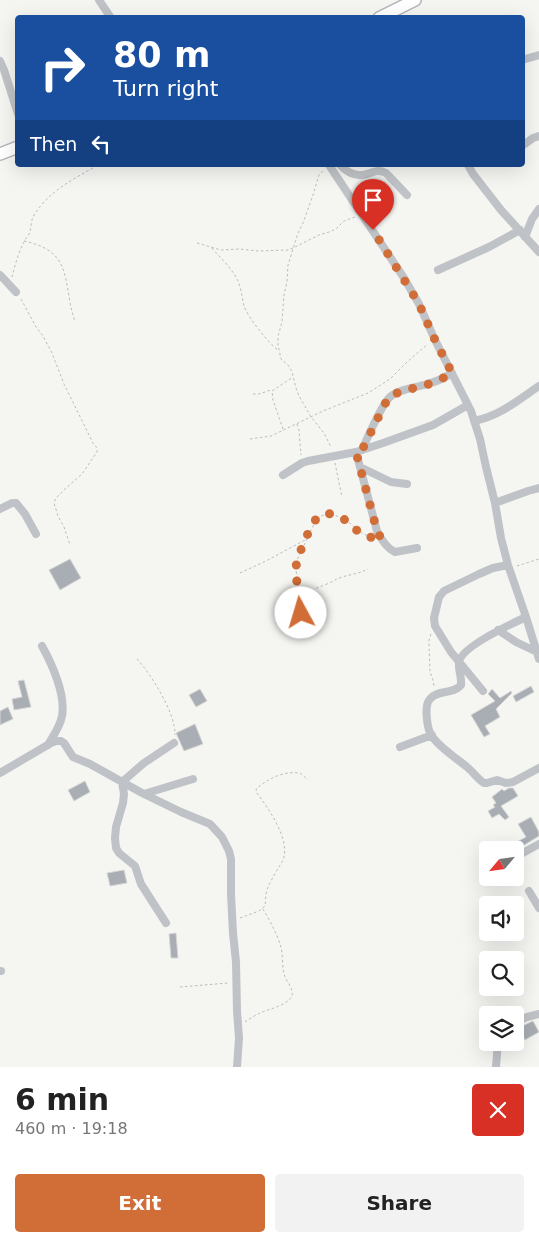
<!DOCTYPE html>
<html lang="en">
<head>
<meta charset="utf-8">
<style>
	:root { --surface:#fff; --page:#f2f2f2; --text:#222; --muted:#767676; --accent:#d16d37 }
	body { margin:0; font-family:"DejaVu Sans",sans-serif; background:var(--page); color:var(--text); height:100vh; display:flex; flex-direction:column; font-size:19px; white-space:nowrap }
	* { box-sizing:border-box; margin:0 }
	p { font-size:16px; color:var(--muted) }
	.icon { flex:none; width:28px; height:28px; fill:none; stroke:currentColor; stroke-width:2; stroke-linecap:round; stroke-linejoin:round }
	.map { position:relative; height:1067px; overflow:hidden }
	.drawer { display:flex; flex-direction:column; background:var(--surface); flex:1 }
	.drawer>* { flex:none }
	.hud { position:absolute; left:15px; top:15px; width:510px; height:152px; border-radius:5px; box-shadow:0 5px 20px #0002; background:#1a4fa0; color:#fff; overflow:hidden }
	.needle { width:32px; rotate:241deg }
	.buttons { position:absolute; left:479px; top:841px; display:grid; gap:10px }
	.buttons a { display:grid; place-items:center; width:45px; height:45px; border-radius:5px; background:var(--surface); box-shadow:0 5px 20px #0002; font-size:25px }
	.pin { position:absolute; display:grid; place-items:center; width:42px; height:42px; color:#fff; margin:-51px -21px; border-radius:50% 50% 50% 0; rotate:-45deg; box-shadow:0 0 5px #0007 }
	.pin .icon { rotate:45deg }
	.me { position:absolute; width:55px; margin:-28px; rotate:354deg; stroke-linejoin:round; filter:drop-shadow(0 0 4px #0008) }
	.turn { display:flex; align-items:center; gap:18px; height:105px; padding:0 15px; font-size:22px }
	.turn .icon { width:65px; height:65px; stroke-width:2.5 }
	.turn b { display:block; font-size:35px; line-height:42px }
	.then { display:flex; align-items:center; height:48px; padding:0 15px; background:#0003; gap:10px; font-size:19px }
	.round { display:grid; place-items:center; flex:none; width:52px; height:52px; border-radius:5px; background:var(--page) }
	.overview { display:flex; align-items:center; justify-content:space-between; height:85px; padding:0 15px }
	h1 { font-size:30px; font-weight:700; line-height:38px }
	.cta { display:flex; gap:10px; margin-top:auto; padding:10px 15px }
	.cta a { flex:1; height:58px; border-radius:5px; background:var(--accent); color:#fff; font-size:20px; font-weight:700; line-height:58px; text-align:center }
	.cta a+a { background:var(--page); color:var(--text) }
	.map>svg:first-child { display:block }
</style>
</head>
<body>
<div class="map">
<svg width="539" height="1067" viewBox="0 0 539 1067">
	<rect width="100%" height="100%" fill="#f5f5f2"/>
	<path fill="#a9aeb4" stroke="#d7d7d5" d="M70 559 81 578 60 590 49 570Z
		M24 680 31 707 14 710 12 699 22 697 18 681Z
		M531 686 534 692 516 702 513 696Z
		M200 689 207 701 196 707 189 695Z
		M492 689 500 698 511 691 512 693 496 709 500 717 485 726 490 734 484 737 471 715 495 701 488 694Z
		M8 707 13 719 0 725V711Z
		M195 724 203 744 184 751 176 733Z
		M85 781 90 792 74 801 68 790Z
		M509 788H513L518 796 501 806 509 817 505 820 499 814 492 818 488 811 495 807 493 805 496 803 492 797 502 789 504 791Z
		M531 817 539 832V836L518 849 515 843 526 837 518 824Z
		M124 870 127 883 110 886 107 873Z
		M176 933 178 958H171L169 934Z
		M533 1021 539 1032 525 1040 518 1028Z"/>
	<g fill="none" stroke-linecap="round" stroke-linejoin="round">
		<defs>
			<path id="secondary" d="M379 18 415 0
				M0 154 18 147"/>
		</defs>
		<use href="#secondary" stroke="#b2b5ba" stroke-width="14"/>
		<path stroke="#b9bbbe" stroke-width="1" stroke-dasharray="2.5 2.5" stroke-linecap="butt" d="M323 171 319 175 313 195 303 223 298 233 288 265 287 282 284 295 282 322 278 336V345L281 359 289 366 292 372 296 388 299 396 311 417 324 433 331 447
			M24 241C64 250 64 268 70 302 71 309 73 315 75 322
			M197 243 221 250 239 249 258 251 288 250 293 248 319 235 329 232 336 229 344 221 355 217
			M212 248C220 258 231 267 237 279 241 287 242 297 244 306 247 316 269 344 278 350
			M12 277C15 265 19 251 25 240 26 238 28 236 29 234 32 228 30 222 34 215 50 190 74 179 98 165
			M21 299 36 327 43 336 52 353 64 384 93 443 97 448V452L82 474 66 488 56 498 54 503 58 516 64 527 70 545
			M253 394H259L271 390
			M297 424 299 430 301 455
			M283 429 273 400 272 391 293 377
			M250 439 271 436 323 411 368 393 390 379 408 361 428 344
			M335 463 342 497
			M517 566 539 559
			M240 573 266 561 305 540
			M302 602C310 590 314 589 327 584 332 582 336 579 342 577 352 574 358 574 368 569
			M319 630 304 619 301 615 296 569 297 560 316 520 321 516 327 514H332L346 520 363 534 370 536
			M431 634 429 640V645L430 672 433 680 434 686
			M137 659C151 674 176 714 175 735
			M240 918 259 911 265 906C266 900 265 894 268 887 272 878 278 869 283 860 291 840 268 808 257 793L256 789C269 778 283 771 300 773L308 780
			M180 987 228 983
			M245 1022C249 1019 254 1016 258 1014 268 1009 282 1007 290 999 297 992 286 982 284 974 282 966 283 956 281 947 277 934 270 921 263 909"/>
		<path stroke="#bfc2c6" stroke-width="8" d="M99 0 111 18
			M522 60 539 55
			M0 61 4 70 18 114
			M522 146 533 138 539 136
			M329 165 404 278 419 304 435 340 471 411 480 439 486 467 495 503 501 538 508 565 526 617 539 659
			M340 165C345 171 354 176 362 175 371 174 376 168 386 173L407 195
			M468 165 473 174 501 210 539 252
			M525 237 532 219 539 209
			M438 270 489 247 520 230
			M0 275 16 292
			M474 421C500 416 518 400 539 386
			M362 450C368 437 381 405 390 397 399 389 415 388 427 384 436 382 444 378 452 373
			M356 452 377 531C381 539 386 548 395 552L417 548
			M360 467 391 482 407 484
			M283 475 302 463 308 461 356 452 383 443 433 425 468 405
			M495 503 528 491 539 488
			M0 509 12 503H16L25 514 36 534
			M526 617C513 623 461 647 459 662 458 670 462 678 461 685 453 695 438 689 430 699 424 705 427 725 430 733 436 745 456 758 467 767 473 772 478 779 484 783H487L497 780 506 783 513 782 539 768
			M498 630 516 642 537 652
			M42 646C52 664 66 695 62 716 60 727 53 736 48 745
			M483 691 451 652 435 626 434 618 439 597 444 591 479 574 493 568 508 565
			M400 747 432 735
			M0 773 51 743 56 741H61L64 743 73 757 90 764 142 793 181 812 210 824 222 837 229 851 231 859V894L233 933 236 962 237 1011 239 1038 237 1067
			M144 794 193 779
			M521 854 539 844
			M529 891 539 908
			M166 923 141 884 135 866 119 853 116 848 115 838 116 827 123 803 124 794 122 782 144 763 174 743
			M0 971H1
			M515 1023 527 1017 539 1014
			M496 1067 498 1042"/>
		<use href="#secondary" stroke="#fff" stroke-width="11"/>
	</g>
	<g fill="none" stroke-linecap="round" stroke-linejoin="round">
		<path stroke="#d16d37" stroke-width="9" stroke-dasharray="0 16.2" d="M301 613C302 598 295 583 296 567 297 557 310 526 317 518 321 515 327 513 332 514 347 517 352 529 364 535 369 537 377 539 382 540L377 531 356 452 362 450 388 398C399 390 413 389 426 385 435 382 444 378 452 373L435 340 419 304 411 291 373 230"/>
	</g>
</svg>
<div class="buttons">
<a><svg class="needle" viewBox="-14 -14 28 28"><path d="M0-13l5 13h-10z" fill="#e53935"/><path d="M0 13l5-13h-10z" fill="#767676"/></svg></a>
<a><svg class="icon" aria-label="sound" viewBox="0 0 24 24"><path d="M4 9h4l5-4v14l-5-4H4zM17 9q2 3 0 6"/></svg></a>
<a><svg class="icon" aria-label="search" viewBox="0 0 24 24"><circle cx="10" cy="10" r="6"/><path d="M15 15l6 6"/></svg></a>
<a><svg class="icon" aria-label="layers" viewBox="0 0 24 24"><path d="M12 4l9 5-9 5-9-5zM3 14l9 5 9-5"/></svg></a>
</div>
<div class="pin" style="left:373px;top:230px;background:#d93025"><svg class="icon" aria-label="arrive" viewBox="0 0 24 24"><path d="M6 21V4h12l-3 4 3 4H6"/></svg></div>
<svg class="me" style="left:301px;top:613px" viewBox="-20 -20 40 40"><circle r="19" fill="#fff"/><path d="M0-13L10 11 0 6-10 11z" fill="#d16d37"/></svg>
<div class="hud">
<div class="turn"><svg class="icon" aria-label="right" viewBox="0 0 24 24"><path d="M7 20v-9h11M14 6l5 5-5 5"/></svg><div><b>80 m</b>Turn right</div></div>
<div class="then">Then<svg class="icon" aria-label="left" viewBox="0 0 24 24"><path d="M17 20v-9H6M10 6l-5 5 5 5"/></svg></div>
</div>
</div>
<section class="drawer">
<div class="overview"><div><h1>6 min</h1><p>460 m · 19:18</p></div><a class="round" style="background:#d93025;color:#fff"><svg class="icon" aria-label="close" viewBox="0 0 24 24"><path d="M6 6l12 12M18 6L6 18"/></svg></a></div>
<div class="cta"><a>Exit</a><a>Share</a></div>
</section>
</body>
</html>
